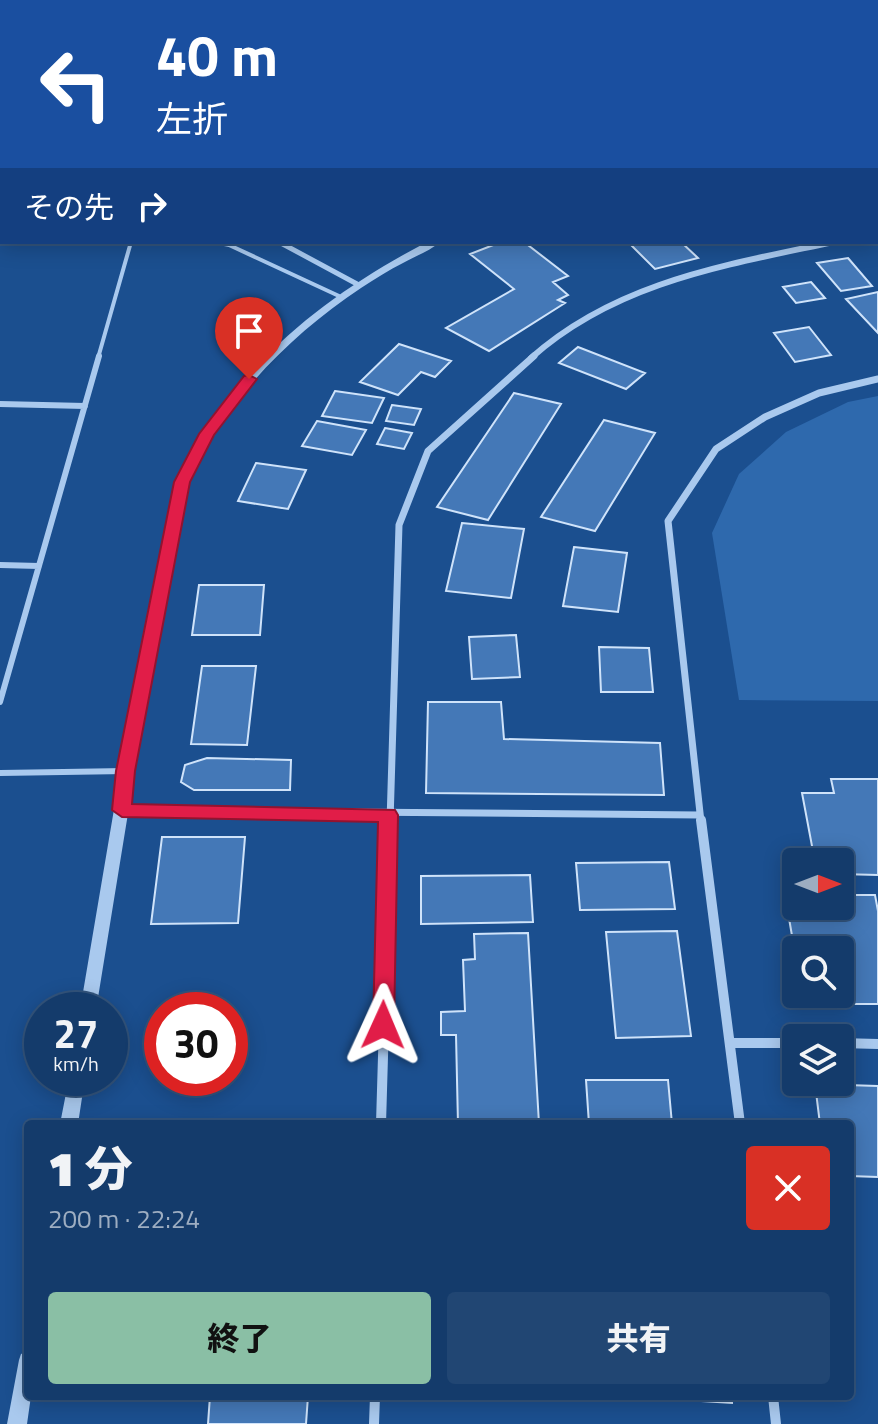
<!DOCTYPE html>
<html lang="ja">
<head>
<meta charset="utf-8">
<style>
	:root { --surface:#143b6b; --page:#214673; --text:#f1f3f6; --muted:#9dadc1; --line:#33557e; --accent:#8abfa5 }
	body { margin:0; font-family:"Titillium Web","Noto Sans JP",sans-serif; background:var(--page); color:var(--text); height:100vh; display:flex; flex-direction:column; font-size:30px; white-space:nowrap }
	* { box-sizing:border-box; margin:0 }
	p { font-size:26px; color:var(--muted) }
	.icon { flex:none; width:44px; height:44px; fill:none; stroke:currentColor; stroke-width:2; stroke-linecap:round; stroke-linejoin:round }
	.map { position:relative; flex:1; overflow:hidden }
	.panel { position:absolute; left:24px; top:1120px; width:830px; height:280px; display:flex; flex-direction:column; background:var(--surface); border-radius:8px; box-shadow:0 4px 20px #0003,0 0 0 2px var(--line) }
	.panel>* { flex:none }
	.top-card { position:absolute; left:0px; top:0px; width:878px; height:244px; box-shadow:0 4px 20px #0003,0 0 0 2px var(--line); background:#1a4fa0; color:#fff; overflow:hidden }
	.needle { width:52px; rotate:90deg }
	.buttons { position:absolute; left:782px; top:848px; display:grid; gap:16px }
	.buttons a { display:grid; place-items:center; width:72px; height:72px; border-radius:8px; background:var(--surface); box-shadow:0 4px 20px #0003,0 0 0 2px var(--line); font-size:40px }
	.speed { position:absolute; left:24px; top:992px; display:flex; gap:16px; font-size:40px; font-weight:700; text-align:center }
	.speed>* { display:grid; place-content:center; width:104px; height:104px; border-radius:50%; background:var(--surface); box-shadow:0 4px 20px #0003,0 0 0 2px var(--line); line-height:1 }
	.speed small { font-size:20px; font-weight:400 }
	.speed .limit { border:12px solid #d22; background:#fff; color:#111 }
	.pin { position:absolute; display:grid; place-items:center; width:68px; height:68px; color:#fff; margin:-82px -34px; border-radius:50% 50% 50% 0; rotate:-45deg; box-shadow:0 0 8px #0007 }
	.pin .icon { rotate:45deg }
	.me { position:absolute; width:88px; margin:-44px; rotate:1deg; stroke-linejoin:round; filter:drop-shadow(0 0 6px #0008) }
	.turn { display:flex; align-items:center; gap:28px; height:168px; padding:0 24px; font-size:36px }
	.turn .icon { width:104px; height:104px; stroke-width:2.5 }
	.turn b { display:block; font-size:56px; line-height:68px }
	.then { display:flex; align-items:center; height:76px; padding:0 24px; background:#0003; gap:16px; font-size:30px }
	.round { display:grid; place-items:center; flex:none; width:84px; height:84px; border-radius:8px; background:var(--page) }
	.headline { display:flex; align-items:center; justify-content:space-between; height:136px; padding:0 24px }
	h1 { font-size:48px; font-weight:800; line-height:60px }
	.action { display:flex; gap:16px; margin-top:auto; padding:16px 24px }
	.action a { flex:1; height:92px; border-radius:8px; background:var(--accent); color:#111; font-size:32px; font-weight:800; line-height:92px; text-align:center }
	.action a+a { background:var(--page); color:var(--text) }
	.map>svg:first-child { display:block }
</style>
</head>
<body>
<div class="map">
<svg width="878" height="1424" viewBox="0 0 878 1424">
	<rect width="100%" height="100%" fill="#1b4f8f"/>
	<path fill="#2e69ad" d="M878 396V701L739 700 712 533 739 474 786 432 848 402Z"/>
	<path fill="#4478b7" stroke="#cfe3fa" stroke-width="2" d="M501 242H524L568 276 553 282 568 295 558 300 565 303 489 351 446 328 514 289 470 254Z
		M628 242H681L698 258 655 269Z
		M848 258 872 286 841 291 817 263Z
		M811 282 825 298 796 303 783 287Z
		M878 292V333L846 299Z
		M809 327 831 355 795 362 774 333Z
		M399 344 451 361 435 377 421 372 398 395 360 382Z
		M578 347 645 373 626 389 559 363Z
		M335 391 384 398 372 423 322 416Z
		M514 393 561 404 488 520 437 507Z
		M392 405 421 409 414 425 386 421Z
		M604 420 655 433 595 531 541 517Z
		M317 421 366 430 352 455 302 446Z
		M385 428 412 433 404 449 377 444Z
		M256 463 306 470 288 509 238 501Z
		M462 523 524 529 511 598 446 591Z
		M574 547 627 553 618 612 563 606Z
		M199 585H264L260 635H192Z
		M516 635 520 677 472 679 469 637Z
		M599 647 649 648 653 692H601Z
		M202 666H256L247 745 191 744Z
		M428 702H501L504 739 660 743 664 795 426 793Z
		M207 758 291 760 290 790H194L181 782 185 765Z
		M831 779H878V875L840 874V862H815L802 793H834Z
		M162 837H245L238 923 151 924Z
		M669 862 675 909 580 910 576 863Z
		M530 875 533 922 421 924V876Z
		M785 895H796V906H840V895H875L878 911V1004H804L802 994H840V950H796V959Z
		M677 931 691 1036 616 1038 606 932Z
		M528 933 539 1124H458L456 1035H441V1012L465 1011 463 960 475 959 474 934Z
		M586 1080H668L672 1124H589Z
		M815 1084 878 1086V1177L850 1176V1124H820Z
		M210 1396H308L306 1424H208Z
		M621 1396H732V1403Z"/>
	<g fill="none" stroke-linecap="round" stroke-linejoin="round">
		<path stroke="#a9c9ee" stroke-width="4" d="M215 242 229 245 339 296
			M98 358 131 242"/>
		<path stroke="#a9c9ee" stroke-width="6" d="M0 404 85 406
			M0 565 39 566
			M0 702 99 356
			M0 773 126 771"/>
		<path stroke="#a9c9ee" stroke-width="5" d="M279 242 357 284"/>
		<path stroke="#a9c9ee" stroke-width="6" d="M532 2 545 0
			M531 358C616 282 726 265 833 242"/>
		<path stroke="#a9c9ee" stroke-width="7" d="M122 810 700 815
			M390 822 399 525 428 451 534 356
			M701 822 668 521 716 449 765 417 819 393 878 379"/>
		<path stroke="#a9c9ee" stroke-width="10" d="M701 820 740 1124
			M731 1043H796
			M840 1043 878 1044
			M381 1124 390 820
			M773 1396 776 1424
			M374 1424 375 1396"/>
		<path fill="#a9c9ee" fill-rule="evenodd" d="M878 127V133L876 134V128Z
			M427 242H440C430 251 415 256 403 263 389 270 375 279 361 288 297 331 239 386 203 455 196 468 189 480 185 494L145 709 96 1010H80L131 709 173 494C179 469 195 445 210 424 265 343 341 287 427 242Z
			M69 1078H85L78 1124H60Z
			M28 1351V1396H31L27 1424H7L19 1360 21 1354Z"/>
	</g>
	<path fill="#e11d48" stroke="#92132f" stroke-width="2" d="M249 375 257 379 214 435 190 482 135 771 132 804 395 810 398 815 394 1025 391 1031 383 1033 376 1031 373 1025 378 822 122 817 112 810 116 771 174 482 199 434 244 376Z"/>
</svg>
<div class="buttons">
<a><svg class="needle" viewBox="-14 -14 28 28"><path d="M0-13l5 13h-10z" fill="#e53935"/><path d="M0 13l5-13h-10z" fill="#9dadc1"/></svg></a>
<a><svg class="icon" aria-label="search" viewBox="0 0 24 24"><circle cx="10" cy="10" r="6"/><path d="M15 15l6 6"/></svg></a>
<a><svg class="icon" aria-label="layers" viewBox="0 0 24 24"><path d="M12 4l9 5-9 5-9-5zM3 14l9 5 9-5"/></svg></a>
</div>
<div class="speed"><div>27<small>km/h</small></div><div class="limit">30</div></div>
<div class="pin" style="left:249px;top:379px;background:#d93025"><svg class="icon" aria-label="arrive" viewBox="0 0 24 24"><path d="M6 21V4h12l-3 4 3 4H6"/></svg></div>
<svg class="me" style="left:383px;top:1025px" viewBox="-20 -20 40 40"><path d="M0-17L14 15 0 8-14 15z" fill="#e11d48" stroke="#fff" stroke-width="4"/></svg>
<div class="top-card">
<div class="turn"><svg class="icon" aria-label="left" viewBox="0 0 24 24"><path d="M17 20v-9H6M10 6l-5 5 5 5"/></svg><div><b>40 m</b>左折</div></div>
<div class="then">その先<svg class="icon" aria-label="right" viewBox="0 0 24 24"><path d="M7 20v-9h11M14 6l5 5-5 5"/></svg></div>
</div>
<section class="panel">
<div class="headline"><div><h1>1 分</h1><p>200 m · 22:24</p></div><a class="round" style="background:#d93025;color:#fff"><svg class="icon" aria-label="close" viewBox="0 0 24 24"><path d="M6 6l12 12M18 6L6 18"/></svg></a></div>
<div class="action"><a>終了</a><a>共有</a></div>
</section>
</div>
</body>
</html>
